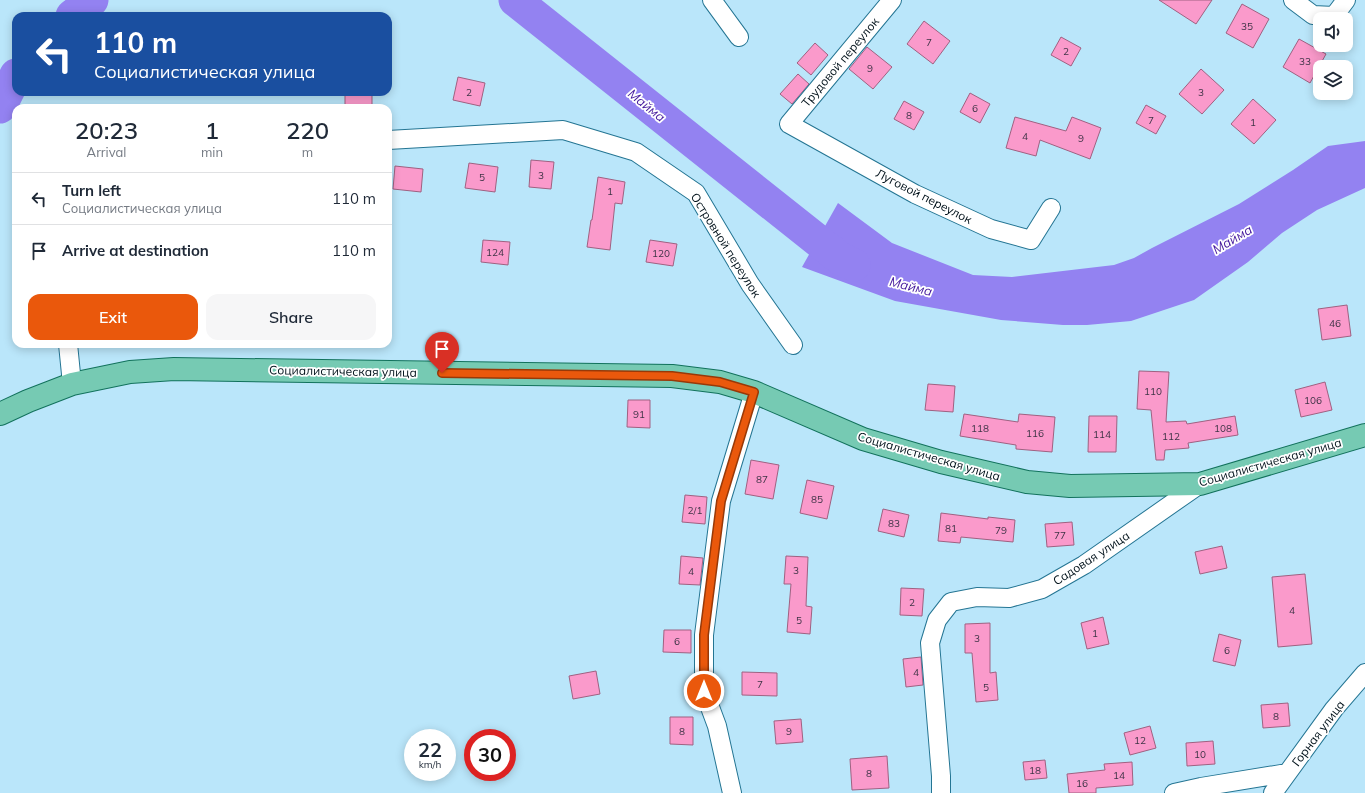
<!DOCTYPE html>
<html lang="en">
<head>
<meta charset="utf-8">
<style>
	:root { --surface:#fff; --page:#f6f6f7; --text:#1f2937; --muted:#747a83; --line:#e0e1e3; --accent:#ea580c }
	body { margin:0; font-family:Mulish,sans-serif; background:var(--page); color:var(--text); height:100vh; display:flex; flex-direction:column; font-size:15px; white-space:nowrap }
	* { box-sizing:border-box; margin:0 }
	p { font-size:13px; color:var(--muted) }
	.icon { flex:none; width:22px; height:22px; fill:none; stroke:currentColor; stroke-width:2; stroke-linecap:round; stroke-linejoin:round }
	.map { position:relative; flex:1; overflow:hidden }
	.drawer { position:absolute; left:12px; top:104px; width:380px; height:244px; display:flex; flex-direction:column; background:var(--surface); border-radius:12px; box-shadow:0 2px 10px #0003 }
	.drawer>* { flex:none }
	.banner { position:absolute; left:12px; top:12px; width:380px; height:84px; border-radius:12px; box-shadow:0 2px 10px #0003; background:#1a4fa0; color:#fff; overflow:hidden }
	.buttons { position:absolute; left:1313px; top:12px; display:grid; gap:8px }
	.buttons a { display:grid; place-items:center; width:40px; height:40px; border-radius:8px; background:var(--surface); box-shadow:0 2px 10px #0003; font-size:20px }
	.speed { position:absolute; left:404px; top:729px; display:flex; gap:8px; font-size:20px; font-weight:700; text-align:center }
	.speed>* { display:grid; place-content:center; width:52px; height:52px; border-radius:50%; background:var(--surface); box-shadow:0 2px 10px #0003; line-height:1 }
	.speed small { font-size:10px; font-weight:400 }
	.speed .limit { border:6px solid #d22; background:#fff; color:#111 }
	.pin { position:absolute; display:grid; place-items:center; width:34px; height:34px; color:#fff; margin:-41px -17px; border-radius:50% 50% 50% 0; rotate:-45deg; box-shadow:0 0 4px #0007 }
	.pin .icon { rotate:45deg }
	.me { position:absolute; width:44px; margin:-22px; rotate:0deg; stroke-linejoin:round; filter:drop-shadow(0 0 3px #0008) }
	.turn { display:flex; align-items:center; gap:14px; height:84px; padding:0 16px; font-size:18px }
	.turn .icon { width:52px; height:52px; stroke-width:2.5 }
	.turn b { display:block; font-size:28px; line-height:34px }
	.eta { display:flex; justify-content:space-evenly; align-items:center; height:68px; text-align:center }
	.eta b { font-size:24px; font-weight:600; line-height:28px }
	.action { display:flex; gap:8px; margin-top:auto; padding:8px 16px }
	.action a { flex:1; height:46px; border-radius:12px; background:var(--accent); color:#fff; font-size:16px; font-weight:600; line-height:46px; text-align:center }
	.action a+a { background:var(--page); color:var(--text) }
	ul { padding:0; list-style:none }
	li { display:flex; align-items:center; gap:12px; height:52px; padding:0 16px; border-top:1px solid var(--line) }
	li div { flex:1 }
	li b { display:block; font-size:15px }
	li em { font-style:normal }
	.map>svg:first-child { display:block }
</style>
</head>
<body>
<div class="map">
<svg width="1365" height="793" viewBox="0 0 1365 793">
	<rect width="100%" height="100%" fill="#bae6fa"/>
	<path fill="#9382f1" d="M1365 141V188L1317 210 1282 233 1248 262 1194 300 1131 321 1087 325H1063L1001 320 895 301 802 267 838 203 892 243 973 275 1012 277 1114 265 1134 258 1152 248 1239 204 1293 170 1328 146Z"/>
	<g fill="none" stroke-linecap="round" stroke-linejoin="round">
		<path stroke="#9382f1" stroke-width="33" d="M515 0 841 259 854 265
			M72 16 92 0
			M0 107 16 75"/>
	</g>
	<path fill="#fa9acb" stroke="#9f6181" d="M1159 0H1212L1196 24Z
		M1242 4 1269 19 1253 48 1226 33Z
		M924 21 950 41 933 64 907 44Z
		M1061 37 1081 48 1071 66 1051 55Z
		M1299 39 1326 54 1310 83 1283 67Z
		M815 43 828 55 811 75 797 63Z
		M867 47 892 67 873 89 849 69Z
		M1201 69 1224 90 1202 114 1179 94Z
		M798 74 809 84 792 104 780 94Z
		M458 77 485 83 480 106 453 100Z
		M345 92H372V108L345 107Z
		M970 93 990 104 980 123 960 112Z
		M1253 99 1276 120 1254 144 1231 124Z
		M904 101 924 112 914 130 894 119Z
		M1146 105 1166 116 1156 134 1136 123Z
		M1015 117 1066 131 1072 117 1101 128 1090 159 1040 140 1036 156 1006 148Z
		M531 160 554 162 551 189 529 187Z
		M469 163 498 167 495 192 465 188Z
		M395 166 423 169 421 192 393 189Z
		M598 177 625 182 622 204 615 203 610 250 587 247 591 220H592Z
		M483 240 510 242 508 265 481 262Z
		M650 240 677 244 673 266 646 262Z
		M1347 305 1351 336 1322 340 1318 309Z
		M1139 371 1169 372 1166 422 1186 421 1187 424 1235 416 1238 435 1188 443 1189 448 1165 450 1164 460H1156L1151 410 1137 409Z
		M1325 382 1332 410 1301 417 1295 390Z
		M928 384 955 386 953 412 925 410Z
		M628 400H650V428L627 427Z
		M964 414 1018 422 1019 414 1055 417 1052 452 1016 449V445L960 436Z
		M1089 416H1117L1116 452H1088Z
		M751 460 779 465 773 499 745 494Z
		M807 480 834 486 827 519 800 513Z
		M685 495 707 497 705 524 682 522Z
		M883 509 909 515 904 537 878 531Z
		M941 513 988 519V517L1015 520 1013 542 961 537 960 543 938 541Z
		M1072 522 1074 545 1047 547 1045 524Z
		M1222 546 1227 568 1200 574 1195 552Z
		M681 556 703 558 700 585 679 584Z
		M786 556 808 557 806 606 812 607 810 634 787 632 791 584H784Z
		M1305 574 1312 644 1278 647 1272 577Z
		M901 588 924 589 922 616 900 615Z
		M1103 617 1109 644 1087 649 1081 623Z
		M990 623V673L996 672 998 700 976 702 972 653H965V624Z
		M664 630H691V653L663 652Z
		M1219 634 1241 640 1235 666 1213 661Z
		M921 657 923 685 906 687 903 659Z
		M596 671 600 694 573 699 569 676Z
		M742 672 777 673V696L742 695Z
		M1288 703 1290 726 1263 728 1261 705Z
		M670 717H693V745L670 744Z
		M801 719 803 742 776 744 774 721Z
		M1150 726 1156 748 1130 755 1124 733Z
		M1213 741 1215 764 1187 766 1186 743Z
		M887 756 889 788 852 790 850 759Z
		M1045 760 1047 778 1025 780 1023 762Z
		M1132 762 1133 785 1096 788V793H1069L1067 774 1105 770 1104 764Z"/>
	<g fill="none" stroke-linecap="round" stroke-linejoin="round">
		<defs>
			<path id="minor" d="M712 0 739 37
				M892 0 789 124 915 194 991 229 1031 240 1051 208
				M1293 0 1313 15 1334 16 1346 0
				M388 140 563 130 636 152 696 193 750 284 793 345
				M68 344 72 384
				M732 793 717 726 704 691V635L721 501 754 392
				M941 793V776L930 643 937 620 951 602 977 597 1009 598 1042 589 1084 565 1200 484
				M1174 793 1201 787 1287 773
				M1273 793 1334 709 1365 673"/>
			<path id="primary" d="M0 414 28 401 72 384 130 372 174 369 672 376 720 382 754 392 863 439 941 462 1027 482 1070 486 1200 484 1365 435"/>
		</defs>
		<use href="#minor" stroke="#247593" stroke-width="20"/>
		<use href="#primary" stroke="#12725c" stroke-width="24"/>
		<use href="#minor" stroke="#fff" stroke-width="18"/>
		<use href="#primary" stroke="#76cab3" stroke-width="22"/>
	</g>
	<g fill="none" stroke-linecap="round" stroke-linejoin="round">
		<defs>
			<path id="route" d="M442 373 672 376 720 382 754 392 721 501 704 635V691"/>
		</defs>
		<use href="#route" stroke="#983908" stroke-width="10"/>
		<use href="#route" stroke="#ea580c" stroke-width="7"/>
	</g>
	<g text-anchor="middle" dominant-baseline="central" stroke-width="3.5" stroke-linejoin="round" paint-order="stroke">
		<g font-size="10" fill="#3e3346">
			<text x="1247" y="26">35</text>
			<text x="929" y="42">7</text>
			<text x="1066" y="51">2</text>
			<text x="1305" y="61">33</text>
			<text x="870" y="68">9</text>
			<text x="469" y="92">2</text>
			<text x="1201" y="92">3</text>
			<text x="975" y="108">6</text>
			<text x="909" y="115">8</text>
			<text x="1151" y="120">7</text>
			<text x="1253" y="122">1</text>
			<text x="1025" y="136">4</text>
			<text x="1081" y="138">9</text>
			<text x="541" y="175">3</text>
			<text x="482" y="177">5</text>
			<text x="610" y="191">1</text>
			<text x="495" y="252">124</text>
			<text x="661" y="253">120</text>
			<text x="1335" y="323">46</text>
			<text x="1153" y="391">110</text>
			<text x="1313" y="400">106</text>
			<text x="639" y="414">91</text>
			<text x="980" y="428">118</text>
			<text x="1223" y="428">108</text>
			<text x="1035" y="433">116</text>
			<text x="1102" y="434">114</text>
			<text x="1171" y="436">112</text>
			<text x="762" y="479">87</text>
			<text x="817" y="499">85</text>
			<text x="695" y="510">2/1</text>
			<text x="894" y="523">83</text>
			<text x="951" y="528">81</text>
			<text x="1001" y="530">79</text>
			<text x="1060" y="535">77</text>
			<text x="796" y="570">3</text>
			<text x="691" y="571">4</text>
			<text x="912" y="602">2</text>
			<text x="1292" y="610">4</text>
			<text x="799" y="620">5</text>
			<text x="1095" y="633">1</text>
			<text x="977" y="638">3</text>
			<text x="677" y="641">6</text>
			<text x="1227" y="650">6</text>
			<text x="916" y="672">4</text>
			<text x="760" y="684">7</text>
			<text x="986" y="687">5</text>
			<text x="1276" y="716">8</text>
			<text x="682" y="731">8</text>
			<text x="789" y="731">9</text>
			<text x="1140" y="740">12</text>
			<text x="1200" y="754">10</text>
			<text x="1035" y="770">18</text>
			<text x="869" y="773">8</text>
			<text x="1119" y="775">14</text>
			<text x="1082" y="783">16</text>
		</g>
		<g font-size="12" fill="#00111a" stroke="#fff">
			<text transform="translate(840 62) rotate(-50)">Трудовой переулок</text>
			<text transform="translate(924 196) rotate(27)">Луговой переулок</text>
			<text transform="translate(726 245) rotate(58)">Островной переулок</text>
			<text transform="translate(343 371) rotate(1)">Социалистическая улица</text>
			<text transform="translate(929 456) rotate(16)">Социалистическая улица</text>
			<text transform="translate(1270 462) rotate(-16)">Социалистическая улица</text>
			<text transform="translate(1091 558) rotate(-33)">Садовая улица</text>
			<text transform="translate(1318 733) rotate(-53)">Горная улица</text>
		</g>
		<g font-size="13" font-style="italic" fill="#44189c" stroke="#fff">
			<text transform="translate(647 105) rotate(39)">Майма</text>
			<text transform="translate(1232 239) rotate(-31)">Майма</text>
			<text transform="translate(911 286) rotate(14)">Майма</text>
		</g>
	</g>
</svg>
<div class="buttons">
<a><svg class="icon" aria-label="sound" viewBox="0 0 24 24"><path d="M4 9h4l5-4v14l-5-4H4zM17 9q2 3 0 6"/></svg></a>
<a><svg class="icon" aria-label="layers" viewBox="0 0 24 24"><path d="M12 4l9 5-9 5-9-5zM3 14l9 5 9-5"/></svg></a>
</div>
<div class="speed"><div>22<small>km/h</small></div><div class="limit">30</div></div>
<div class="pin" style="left:442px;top:373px;background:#d93025"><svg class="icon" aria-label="arrive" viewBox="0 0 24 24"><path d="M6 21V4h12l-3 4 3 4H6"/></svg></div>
<svg class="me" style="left:704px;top:691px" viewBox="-20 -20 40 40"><circle r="17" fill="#ea580c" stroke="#fff" stroke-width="3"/><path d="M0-11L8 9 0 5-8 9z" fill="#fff"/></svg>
<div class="banner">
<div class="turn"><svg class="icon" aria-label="left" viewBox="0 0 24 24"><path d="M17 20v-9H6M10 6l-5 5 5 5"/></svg><div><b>110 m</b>Социалистическая улица</div></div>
</div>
<section class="drawer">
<div class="eta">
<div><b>20:23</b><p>Arrival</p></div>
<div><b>1</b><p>min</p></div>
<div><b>220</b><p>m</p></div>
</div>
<ul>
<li><svg class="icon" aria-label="left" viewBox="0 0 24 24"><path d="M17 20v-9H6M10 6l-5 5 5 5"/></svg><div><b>Turn left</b><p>Социалистическая улица</p></div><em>110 m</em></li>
<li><svg class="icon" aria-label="arrive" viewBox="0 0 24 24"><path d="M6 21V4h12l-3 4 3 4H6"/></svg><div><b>Arrive at destination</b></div><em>110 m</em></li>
</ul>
<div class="action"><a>Exit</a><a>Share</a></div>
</section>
</div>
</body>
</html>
